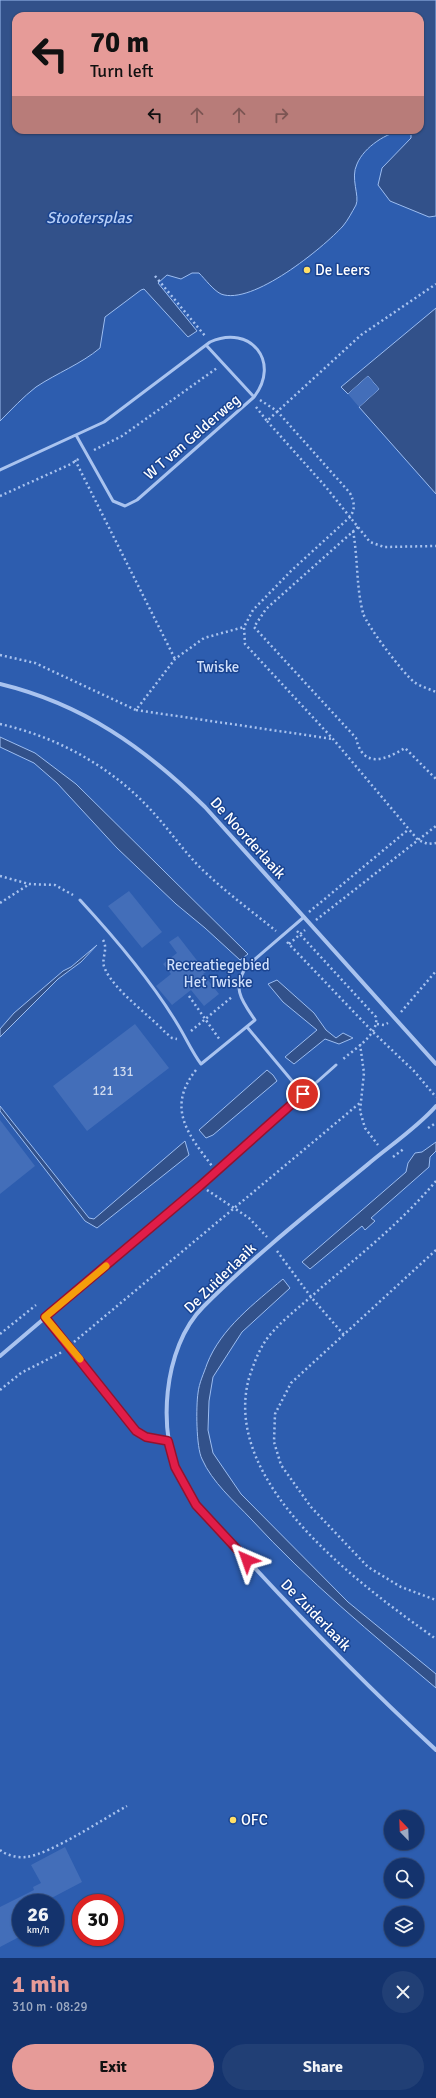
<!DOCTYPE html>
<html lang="en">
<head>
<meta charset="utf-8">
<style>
	:root { --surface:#14336d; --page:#213f75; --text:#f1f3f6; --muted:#9daac2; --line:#334e80; --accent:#e69b98 }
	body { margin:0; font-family:Signika,sans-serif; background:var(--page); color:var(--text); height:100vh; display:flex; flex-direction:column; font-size:15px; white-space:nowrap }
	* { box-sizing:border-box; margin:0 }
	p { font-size:13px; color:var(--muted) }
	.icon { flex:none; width:22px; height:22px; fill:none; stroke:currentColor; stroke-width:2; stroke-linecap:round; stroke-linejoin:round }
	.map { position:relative; height:1958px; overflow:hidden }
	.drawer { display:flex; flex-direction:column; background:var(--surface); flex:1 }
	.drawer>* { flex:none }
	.top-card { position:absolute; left:12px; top:12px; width:412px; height:122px; border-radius:12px; box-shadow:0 1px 3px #0004,0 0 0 1px var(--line); background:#e69b98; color:#111; overflow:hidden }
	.needle { width:26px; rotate:337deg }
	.controls { position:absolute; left:384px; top:1810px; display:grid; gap:8px }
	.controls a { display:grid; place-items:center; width:40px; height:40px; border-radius:50%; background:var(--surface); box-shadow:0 1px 3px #0004,0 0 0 1px var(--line); font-size:20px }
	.speed { position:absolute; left:12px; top:1894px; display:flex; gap:8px; font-size:20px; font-weight:700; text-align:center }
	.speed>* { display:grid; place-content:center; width:52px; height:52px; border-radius:50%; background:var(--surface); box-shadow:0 1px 3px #0004,0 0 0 1px var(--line); line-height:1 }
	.speed small { font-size:10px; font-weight:400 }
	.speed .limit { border:6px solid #d22; background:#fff; color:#111 }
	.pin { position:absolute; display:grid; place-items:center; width:34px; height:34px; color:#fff; margin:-17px; border:2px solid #fff; border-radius:50%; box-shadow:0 1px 4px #0007 }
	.me { position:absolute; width:44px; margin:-22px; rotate:317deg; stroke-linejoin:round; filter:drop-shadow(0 0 3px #0008) }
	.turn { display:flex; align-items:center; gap:14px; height:84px; padding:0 12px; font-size:18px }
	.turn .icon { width:52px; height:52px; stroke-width:2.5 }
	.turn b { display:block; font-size:28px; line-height:34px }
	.lanes { display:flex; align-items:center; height:38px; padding:0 12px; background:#0003; justify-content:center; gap:20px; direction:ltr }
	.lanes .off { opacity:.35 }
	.round { display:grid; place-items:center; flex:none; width:42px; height:42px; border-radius:21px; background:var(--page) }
	.overview { display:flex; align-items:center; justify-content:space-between; height:68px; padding:0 12px }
	h1 { font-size:24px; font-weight:700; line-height:30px; color:var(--accent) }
	.action { display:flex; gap:8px; margin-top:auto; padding:8px 12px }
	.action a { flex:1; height:46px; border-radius:24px; background:var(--accent); color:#111; font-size:16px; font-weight:700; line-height:46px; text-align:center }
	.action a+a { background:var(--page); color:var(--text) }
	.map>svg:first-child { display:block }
</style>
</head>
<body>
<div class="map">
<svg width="436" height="1958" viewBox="0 0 436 1958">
	<rect width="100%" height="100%" fill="#1a4491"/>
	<path fill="#2d5daf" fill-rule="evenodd" d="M0 0H436V1958H0ZM16 16H420V130H16ZM391 1817H417V1843H391ZM391 1865H417V1891H391ZM21 1903H55V1937H21ZM81 1903H115V1937H81ZM391 1913H417V1939H391Z"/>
	<path fill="#32518a" stroke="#9cbdf1" d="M0 0H436V216L429 217 390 201 378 185 382 168 411 138V133L409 130H420V16H16V130H405C387 132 364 147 357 164 350 178 360 196 356 205 352 212 348 220 343 226 323 248 252 306 221 294 213 290 205 279 199 273H192L181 279 167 275 158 283 197 331 188 337 144 289 141 290 105 317 100 348C81 364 57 373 36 387 23 397 12 409 0 421Z
		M436 308V494L359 407 379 389 368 376 348 394 341 387Z
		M0 737 35 753 76 784 248 954 240 960 205 928 176 904 117 848 57 783 34 763 0 747Z
		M97 945 81 962 58 979 0 1037V1029L14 1013 63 971 71 967Z
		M277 980 314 1013 326 1030 336 1038 343 1033 353 1038 339 1044 325 1039 294 1064 285 1057 317 1030 283 1002 268 984Z
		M267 1070 273 1075 277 1081 213 1135 206 1138 199 1130Z
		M0 1106 89 1218 94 1219 185 1141 189 1155 97 1228 85 1221 0 1111Z
		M436 1142V1151L430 1157 429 1167 371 1218 375 1221 365 1230 362 1226 310 1269 302 1262 406 1172 408 1163 415 1153 422 1152Z
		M283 1279 290 1288 242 1332 213 1377 209 1401 208 1430 213 1453 241 1494 348 1602 436 1674V1688C372 1634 308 1581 251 1519 234 1501 212 1482 202 1459 196 1447 196 1406 198 1393 199 1383 204 1373 207 1364 221 1328 255 1303 283 1279Z"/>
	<path fill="#436eb9" d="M368 376 379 389 359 407 348 394Z
		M129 891 162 932 142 948 108 906Z
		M178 936 206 972 203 974 219 994 204 1006 191 990 172 1005 156 986 171 974 163 964 177 953 169 942Z
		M135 1024 169 1068 87 1131 53 1086Z
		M0 1120 35 1166 0 1194Z
		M65 1847 82 1882 42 1903H21V1936L0 1947V1907L34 1890 33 1887 41 1883 31 1865Z"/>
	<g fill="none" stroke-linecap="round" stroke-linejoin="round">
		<path stroke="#a9c3ef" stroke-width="2.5" stroke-dasharray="2 3" stroke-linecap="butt" d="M155 276 206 337
			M260 400 277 411 350 493C354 502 356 508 350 517L292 570 253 610 244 627 245 644 333 739 418 840 428 844 436 843
			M256 407 267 421 361 335 436 284
			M267 421 325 486 370 542 384 547 436 546
			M94 450 122 436 217 368
			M75 460 175 659
			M0 496 71 464 80 458
			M358 527 266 609 254 627 356 738C363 769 385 760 405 748L436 779
			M353 531C358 558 356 586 363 613 367 626 403 673 414 682 420 686 429 689 436 692
			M0 655 35 663 136 710 175 659 204 638 244 627
			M136 710 333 739
			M0 724C57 737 110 766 150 809 170 830 185 854 206 873 228 894 253 912 276 931
			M0 876 29 884 55 885 73 895
			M0 903 28 885
			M309 912 409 829
			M316 920 436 826
			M297 931 376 1017C379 1035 354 1049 342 1060
			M103 940C109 950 100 959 105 969 115 991 148 1014 165 1032L172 1038 177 1039
			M287 942 373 1032 414 1071 436 1097
			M289 944 305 930
			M189 996 220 1040
			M401 1012 436 971
			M377 1024 384 1025 388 1023
			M191 1031 233 996
			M360 1044 364 1073 360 1111 365 1128 378 1145
			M196 1070C166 1108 188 1134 212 1166
			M428 1128 436 1123
			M393 1157 405 1148
			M436 1181C403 1220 363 1253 323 1286 305 1303 285 1317 269 1336 259 1349 254 1363 249 1378 220 1484 362 1586 436 1639
			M207 1190 249 1218 267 1237
			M436 1250 291 1383 275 1414 274 1442 281 1465 311 1507 368 1567 401 1587 436 1600
			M277 1251 311 1297 344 1335
			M0 1334 36 1305
			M74 1342 361 1102
			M0 1390 21 1373 62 1352
			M0 1850C6 1855 17 1858 26 1857 51 1854 103 1819 127 1806"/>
		<path stroke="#a9c3ef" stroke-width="3" d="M206 345 254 397
			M0 470 104 422 210 342C251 324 281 362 254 397L137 500 125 506 113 501 76 435
			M80 900C115 938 151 980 178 1025 186 1038 192 1052 201 1064L255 1020C242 1001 231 988 247 966L304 917
			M247 1027 303 1094
			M200 1186 336 1065
			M45 1317 137 1431 146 1437 168 1441"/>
		<path stroke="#a9c3ef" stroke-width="4" d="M0 684C83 704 145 748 205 807L436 1064
			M436 1106C418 1127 388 1147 367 1165 311 1211 254 1256 203 1307 163 1347 156 1434 182 1483 199 1514 228 1539 252 1565 311 1629 372 1691 436 1750
			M0 1356 200 1186"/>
	</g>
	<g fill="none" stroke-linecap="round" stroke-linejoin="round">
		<defs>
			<path id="route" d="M247 1560 196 1505 175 1467 168 1441 146 1437 136 1431 45 1317 200 1186 303 1094"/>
		</defs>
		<use href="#route" stroke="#92132f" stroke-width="10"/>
		<use href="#route" stroke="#e11d48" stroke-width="7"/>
		<path stroke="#f59e0b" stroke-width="7" d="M80 1359 45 1317 106 1266"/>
	</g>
	<g fill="#ffdf67" stroke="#1a4491" stroke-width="1.5">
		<circle cx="307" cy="270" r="4"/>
		<circle cx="233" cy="1820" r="4"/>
	</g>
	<g text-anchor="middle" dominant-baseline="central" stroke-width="3" stroke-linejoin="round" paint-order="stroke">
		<g font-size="13" fill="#d0dbee">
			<text x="123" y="1072">131</text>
			<text x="103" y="1091">121</text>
		</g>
		<g font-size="15" fill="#fff" stroke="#1a4491" text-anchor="start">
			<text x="315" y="270">De Leers</text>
			<text x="241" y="1820">OFC</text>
		</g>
		<g font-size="15" fill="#fff" stroke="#1a4491">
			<text transform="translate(192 437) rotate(-41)">W T van Gelderweg</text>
			<text transform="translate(248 838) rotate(48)">De Noorderlaaik</text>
			<text transform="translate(220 1278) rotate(-44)">De Zuiderlaaik</text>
			<text transform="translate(316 1615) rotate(46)">De Zuiderlaaik</text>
		</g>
		<g font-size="15" fill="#cfdffb" stroke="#1a4491">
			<text x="218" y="667">Twiske</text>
			<text x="218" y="965">Recreatiegebied<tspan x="218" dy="17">Het Twiske</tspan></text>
		</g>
		<g font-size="16" font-style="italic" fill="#b5cdf6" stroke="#1a4491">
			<text x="89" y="218">Stootersplas</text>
		</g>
	</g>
</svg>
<div class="controls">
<a><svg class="needle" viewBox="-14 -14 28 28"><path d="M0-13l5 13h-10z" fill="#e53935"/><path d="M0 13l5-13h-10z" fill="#9daac2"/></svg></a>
<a><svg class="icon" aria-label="search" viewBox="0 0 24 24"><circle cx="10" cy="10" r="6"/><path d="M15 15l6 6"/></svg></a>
<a><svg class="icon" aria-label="layers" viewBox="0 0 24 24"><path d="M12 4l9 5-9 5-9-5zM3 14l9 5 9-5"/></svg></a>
</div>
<div class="speed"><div>26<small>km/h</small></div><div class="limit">30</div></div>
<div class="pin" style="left:303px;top:1094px;background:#d93025"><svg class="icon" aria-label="arrive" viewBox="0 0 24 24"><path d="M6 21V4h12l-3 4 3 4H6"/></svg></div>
<svg class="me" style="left:247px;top:1560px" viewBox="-20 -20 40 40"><path d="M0-17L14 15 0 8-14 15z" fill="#e11d48" stroke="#fff" stroke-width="4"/></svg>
<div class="top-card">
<div class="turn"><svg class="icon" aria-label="left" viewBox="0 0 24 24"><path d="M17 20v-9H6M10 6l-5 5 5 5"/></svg><div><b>70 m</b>Turn left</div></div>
<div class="lanes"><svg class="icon" aria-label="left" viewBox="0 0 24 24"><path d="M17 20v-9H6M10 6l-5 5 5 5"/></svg><svg class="icon off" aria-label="ahead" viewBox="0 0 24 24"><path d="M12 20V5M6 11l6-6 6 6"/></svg><svg class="icon off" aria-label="ahead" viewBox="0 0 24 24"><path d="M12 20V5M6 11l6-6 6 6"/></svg><svg class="icon off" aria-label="right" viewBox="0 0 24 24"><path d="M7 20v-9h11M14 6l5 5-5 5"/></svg></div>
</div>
</div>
<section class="drawer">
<div class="overview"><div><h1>1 min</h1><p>310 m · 08:29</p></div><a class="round"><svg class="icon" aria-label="close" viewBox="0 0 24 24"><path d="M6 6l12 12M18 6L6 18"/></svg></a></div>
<div class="action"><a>Exit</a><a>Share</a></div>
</section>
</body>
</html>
